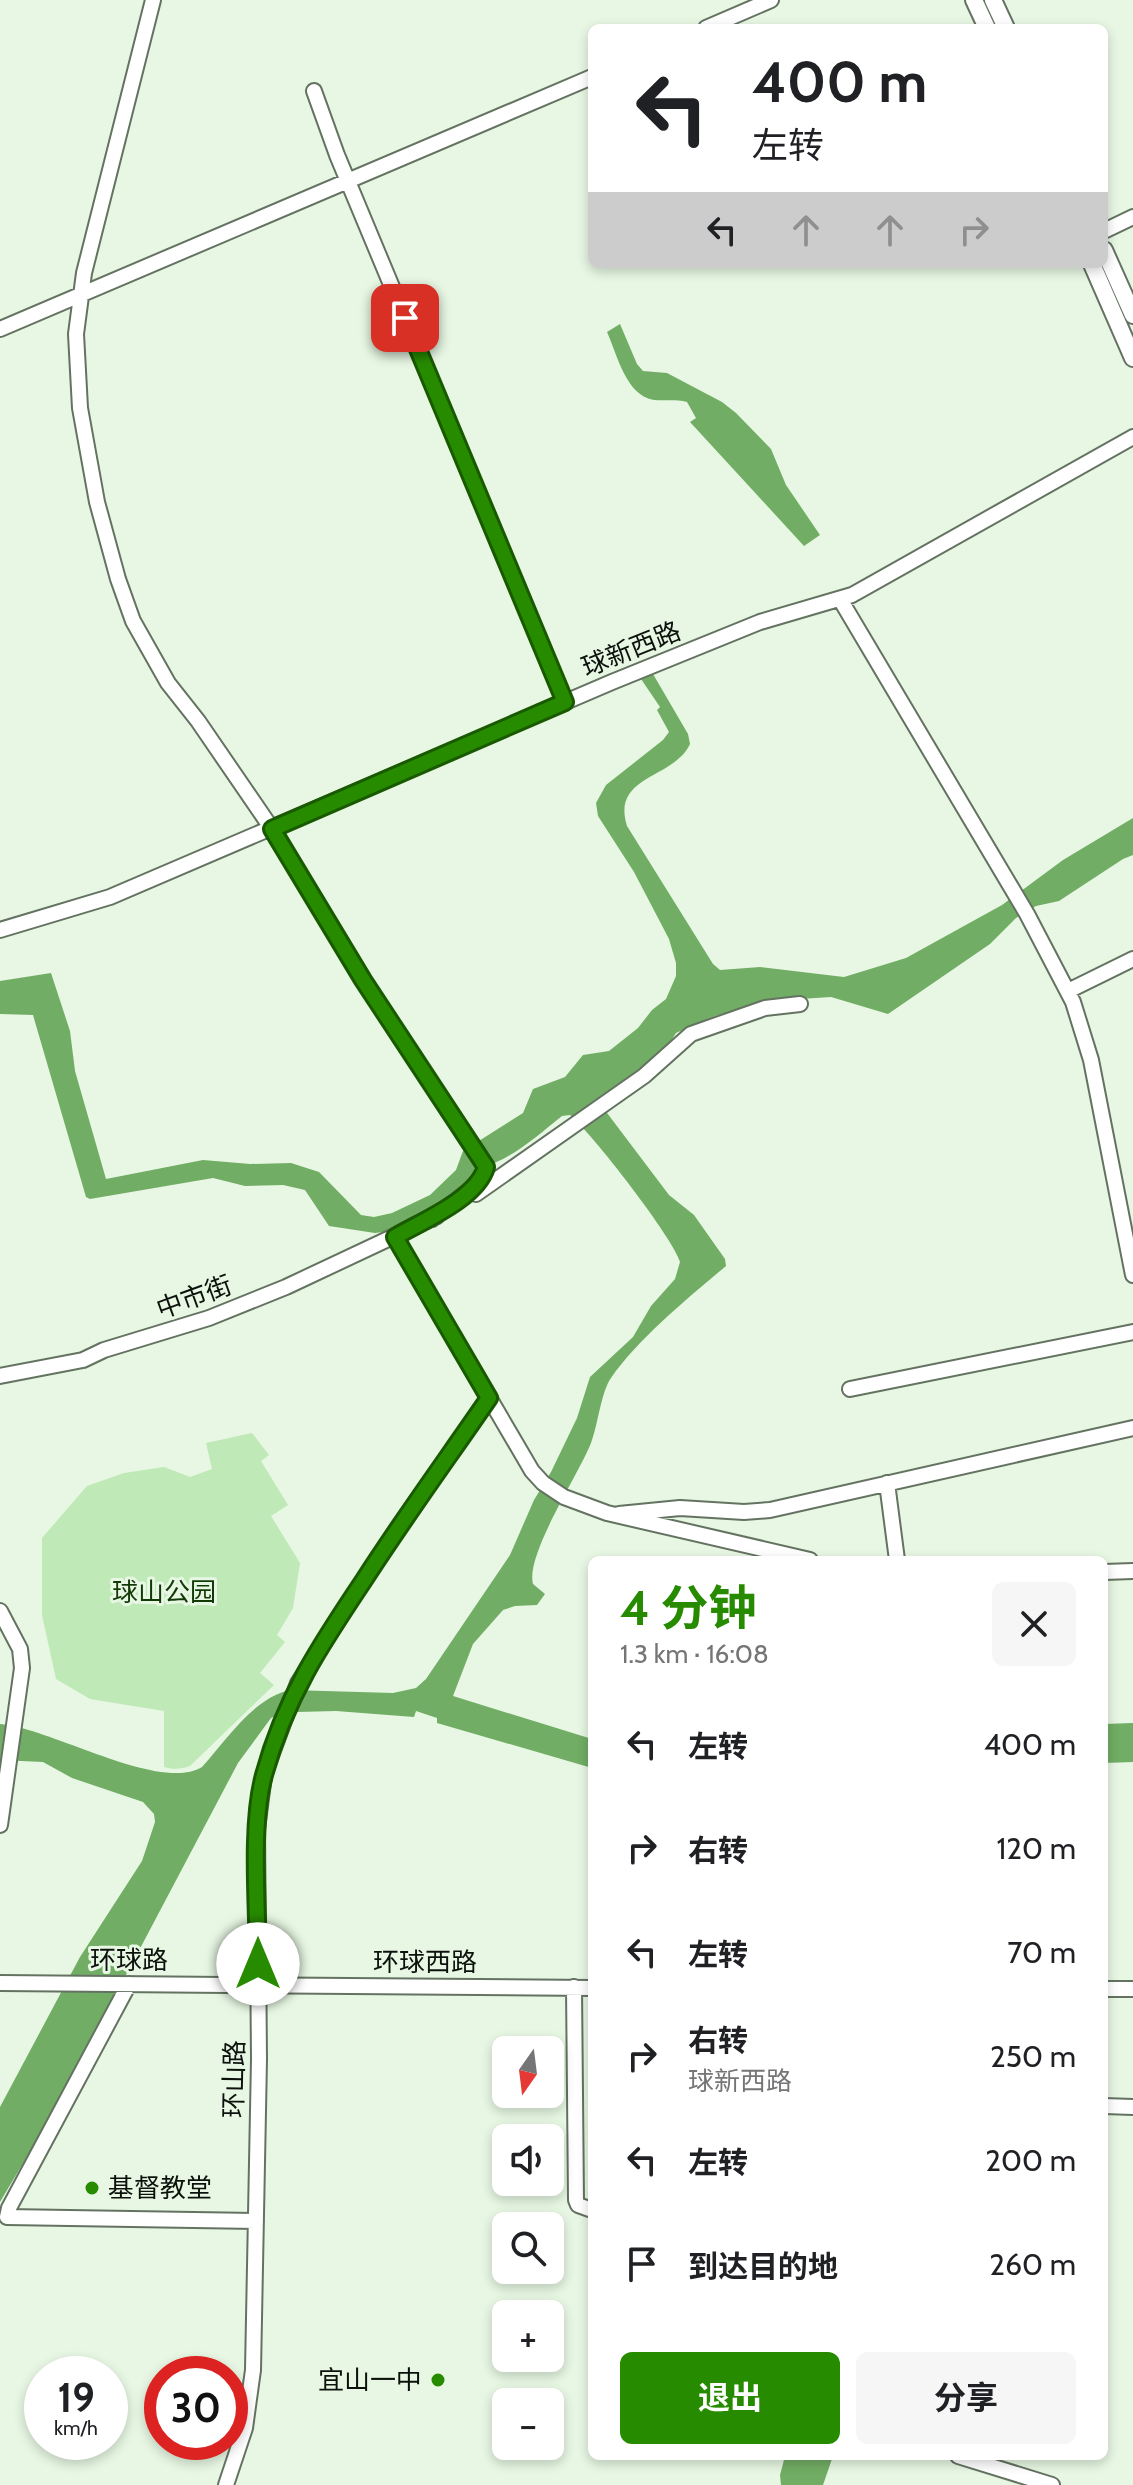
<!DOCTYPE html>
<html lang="zh">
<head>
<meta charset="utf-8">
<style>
	:root { --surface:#fff; --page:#f6f6f6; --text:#202124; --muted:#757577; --accent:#278b00 }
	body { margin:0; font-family:Cabin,"Noto Sans SC",sans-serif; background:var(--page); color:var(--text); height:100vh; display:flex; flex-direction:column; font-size:30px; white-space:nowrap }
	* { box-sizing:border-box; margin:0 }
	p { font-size:26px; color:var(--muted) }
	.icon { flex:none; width:44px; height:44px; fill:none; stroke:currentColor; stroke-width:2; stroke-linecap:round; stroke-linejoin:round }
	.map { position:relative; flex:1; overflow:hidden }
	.panel { position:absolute; left:588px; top:1556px; width:520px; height:904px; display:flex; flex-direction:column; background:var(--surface); border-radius:12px; box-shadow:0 4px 12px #0003 }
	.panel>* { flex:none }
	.guide { position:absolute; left:588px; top:24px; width:520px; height:244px; border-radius:12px; box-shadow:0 4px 12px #0003; background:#fff; color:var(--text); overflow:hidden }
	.needle { width:52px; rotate:194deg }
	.tools { position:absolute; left:492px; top:2036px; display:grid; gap:16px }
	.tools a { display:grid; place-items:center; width:72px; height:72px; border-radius:12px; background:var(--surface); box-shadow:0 4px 12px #0003; font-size:40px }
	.speed { position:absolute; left:24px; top:2356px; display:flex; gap:16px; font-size:40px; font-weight:700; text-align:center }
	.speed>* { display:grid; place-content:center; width:104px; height:104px; border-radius:50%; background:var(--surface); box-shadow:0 4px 12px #0003; line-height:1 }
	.speed small { font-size:20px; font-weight:400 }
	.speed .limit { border:12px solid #d22; background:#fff; color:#111 }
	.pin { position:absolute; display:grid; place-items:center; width:68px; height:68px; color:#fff; margin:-34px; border-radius:16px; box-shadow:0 4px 12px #0006 }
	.me { position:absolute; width:88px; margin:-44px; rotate:0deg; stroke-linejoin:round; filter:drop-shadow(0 0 6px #0008) }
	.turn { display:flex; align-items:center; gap:28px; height:168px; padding:0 32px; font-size:36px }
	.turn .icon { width:104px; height:104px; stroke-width:2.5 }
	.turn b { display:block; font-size:56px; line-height:68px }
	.lanes { display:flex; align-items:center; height:76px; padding:0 32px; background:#0003; justify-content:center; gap:40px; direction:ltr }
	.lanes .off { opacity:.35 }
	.round { display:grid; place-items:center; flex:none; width:84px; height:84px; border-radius:12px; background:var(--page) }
	.head { display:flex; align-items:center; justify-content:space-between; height:136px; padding:0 32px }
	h1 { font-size:48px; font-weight:700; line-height:60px; color:var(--accent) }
	.button { display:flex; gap:16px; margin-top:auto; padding:16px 32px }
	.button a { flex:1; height:92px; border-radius:12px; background:var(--accent); color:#fff; font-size:32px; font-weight:700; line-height:92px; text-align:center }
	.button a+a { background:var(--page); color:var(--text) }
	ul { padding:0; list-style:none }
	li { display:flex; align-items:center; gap:24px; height:104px; padding:0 32px }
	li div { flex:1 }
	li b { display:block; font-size:30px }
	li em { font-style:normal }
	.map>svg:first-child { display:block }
</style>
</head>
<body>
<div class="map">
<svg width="1133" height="2485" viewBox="0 0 1133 2485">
	<rect width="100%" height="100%" fill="#e7f7e3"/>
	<path fill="#bfe9b6" d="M252 1433 269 1455 261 1461 288 1505 271 1516 300 1563 293 1608 277 1635 285 1642 260 1673 274 1685 190 1766C181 1769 174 1770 164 1767V1711L90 1699 56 1679 42 1615V1538L87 1486 124 1473 164 1467 190 1477 212 1469 206 1443Z"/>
	<path fill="#71ad64" d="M620 324 637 364 643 371 667 373 722 402 736 413 771 449 786 485 820 535 804 546 690 422 696 418 687 402C676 399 665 401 654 400 626 396 617 354 607 332Z
		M653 674 688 734 690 744C674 779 611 775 627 826L713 964 720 970 760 967 844 977 906 958 1002 905 1063 860 1133 818V855L1123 859 1059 901 1036 906 1016 918 990 944 888 1014 831 997 769 1001 715 1016 676 1033 664 1052 630 1082 598 1101 669 1195 694 1215 725 1259 726 1266C690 1296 637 1340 611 1378 601 1392 598 1425 591 1443 579 1474 525 1555 533 1584L545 1594 537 1605 515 1606 503 1610 473 1644 453 1696 592 1739V1768L437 1723V1718L416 1711 414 1717 336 1711 297 1712 290 1716 278 1715 271 1718 238 1763 116 1994 89 2052 0 2202V2107L80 1957 142 1861 155 1822 154 1814 143 1802 72 1778 43 1762 0 1760V1724C51 1728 160 1793 202 1767 226 1741 253 1698 290 1690L393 1693 416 1688 426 1679 510 1555 534 1500 551 1472 577 1418 590 1377 633 1337 651 1306 675 1279 680 1262C674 1239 591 1132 570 1115L562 1116C537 1136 512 1159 481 1168L471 1184 437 1208 392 1231 375 1233 329 1226 305 1190 283 1185 245 1186 213 1178 90 1199 86 1197 33 1015 0 1014V981L51 973 70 1031 75 1071 106 1179 203 1160 250 1164 291 1163 319 1172 361 1215 374 1217 392 1213 430 1195 456 1170 463 1151 523 1113 533 1089 565 1077 583 1055 609 1051 638 1028 652 1010 666 999 676 976V963L669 939 634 872 598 816 596 803 606 785 663 740 669 732 657 710 660 707 641 679Z
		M1133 1723V1762L1104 1763V1724Z
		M785 2456H833L823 2485H781L780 2475Z"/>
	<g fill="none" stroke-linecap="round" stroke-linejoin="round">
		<defs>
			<path id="minor" d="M153 0 84 273 76 334 80 408 97 502 118 579 133 621 168 683 198 721 272 829 363 980 486 1167 479 1183 432 1219
				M706 28 771 0
				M314 91 337 155 565 702
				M1104 231 1133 217
				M0 329 592 77
				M840 599 1027 914 1073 1002 1091 1060 1133 1275
				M0 930 110 897 612 682 760 622 852 595 1133 437
				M1068 991 1133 959
				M476 1194 644 1076 691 1034 765 1008 800 1004
				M395 1237 532 1471 543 1483 564 1497 607 1513 810 1560
				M0 1376 83 1360 104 1350 209 1318 286 1287 437 1216
				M850 1389 1133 1332
				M887 1483 897 1560
				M619 1514 680 1508 744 1512 770 1510 1133 1428
				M1104 1572 1133 1571
				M0 1611 20 1649 22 1668 0 1825
				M0 1983 592 1988
				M129 1984 9 2208 7 2217 256 2221
				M574 1987 576 2200 578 2205 592 2210
				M1104 1989H1133
				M1104 2106 1133 2107
				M958 2456 1052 2485
				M226 2485 245 2428 253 2370 259 2059 257 1829 264 1775 298 1683 397 1529 489 1398"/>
			<path id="major" d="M974 0 987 28
				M993 0 1006 28
				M1104 250 1133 315
				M1092 264 1133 358"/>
		</defs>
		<use href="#minor" stroke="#647361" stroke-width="18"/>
		<use href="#major" stroke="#647361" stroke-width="20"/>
		<use href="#minor" stroke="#fff" stroke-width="14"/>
		<use href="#major" stroke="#fff" stroke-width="16"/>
	</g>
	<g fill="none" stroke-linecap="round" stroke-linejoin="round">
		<defs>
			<path id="route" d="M258 1964C258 1908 250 1827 264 1775 285 1698 321 1644 364 1580 404 1518 447 1459 489 1398L395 1237C422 1221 477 1199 486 1167L363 980 272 829 565 702 405 318"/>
		</defs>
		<use href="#route" stroke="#195a00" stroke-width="20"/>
		<use href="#route" stroke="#278b00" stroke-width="14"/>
	</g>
	<g fill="#278b00" stroke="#e7f7e3" stroke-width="3">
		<circle cx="92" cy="2188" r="8"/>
		<circle cx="438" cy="2380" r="8"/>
	</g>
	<g text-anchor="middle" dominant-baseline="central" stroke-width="6" stroke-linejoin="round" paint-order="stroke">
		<g font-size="26" fill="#0c110b" stroke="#e7f7e3">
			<text transform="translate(631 649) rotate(-22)">球新西路</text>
			<text transform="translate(194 1297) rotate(-20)">中市街</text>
			<text x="129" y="1960">环球路</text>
			<text x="425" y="1962">环球西路</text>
			<text transform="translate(234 2079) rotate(-89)">环山路</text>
		</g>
		<g font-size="26" fill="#113a06" stroke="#e7f7e3">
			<text x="164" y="1592">球山公园</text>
		</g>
		<g font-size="26" fill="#0c110b" stroke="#e7f7e3" text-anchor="start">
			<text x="108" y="2188">基督教堂</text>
			<text x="422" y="2380" text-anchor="end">宜山一中</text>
		</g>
	</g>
</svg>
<div class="tools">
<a><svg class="needle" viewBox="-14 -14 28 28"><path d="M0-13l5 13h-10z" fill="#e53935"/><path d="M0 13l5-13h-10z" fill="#757577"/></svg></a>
<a><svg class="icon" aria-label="sound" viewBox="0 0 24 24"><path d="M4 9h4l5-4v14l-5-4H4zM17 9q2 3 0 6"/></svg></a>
<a><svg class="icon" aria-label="search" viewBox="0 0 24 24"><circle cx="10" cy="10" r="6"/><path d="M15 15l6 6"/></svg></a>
<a>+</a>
<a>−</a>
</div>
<div class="speed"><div>19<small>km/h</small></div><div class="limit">30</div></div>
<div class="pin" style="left:405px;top:318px;background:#d93025"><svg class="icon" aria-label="arrive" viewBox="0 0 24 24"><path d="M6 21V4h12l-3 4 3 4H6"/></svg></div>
<svg class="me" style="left:258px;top:1964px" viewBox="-20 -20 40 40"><circle r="19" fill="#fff"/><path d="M0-13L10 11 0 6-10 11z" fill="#278b00"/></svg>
<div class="guide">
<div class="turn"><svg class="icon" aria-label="left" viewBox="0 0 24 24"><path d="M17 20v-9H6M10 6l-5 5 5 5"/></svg><div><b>400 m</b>左转</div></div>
<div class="lanes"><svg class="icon" aria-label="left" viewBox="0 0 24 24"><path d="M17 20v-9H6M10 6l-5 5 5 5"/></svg><svg class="icon off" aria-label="ahead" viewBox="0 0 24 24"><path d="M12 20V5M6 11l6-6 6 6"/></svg><svg class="icon off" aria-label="ahead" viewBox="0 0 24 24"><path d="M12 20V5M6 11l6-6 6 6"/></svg><svg class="icon off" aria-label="right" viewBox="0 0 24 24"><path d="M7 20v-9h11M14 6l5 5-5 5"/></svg></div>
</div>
<section class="panel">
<div class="head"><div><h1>4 分钟</h1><p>1.3 km · 16:08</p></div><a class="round"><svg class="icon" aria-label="close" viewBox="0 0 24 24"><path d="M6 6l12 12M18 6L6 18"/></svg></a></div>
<ul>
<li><svg class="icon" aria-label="left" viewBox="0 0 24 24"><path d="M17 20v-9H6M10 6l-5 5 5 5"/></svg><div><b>左转</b></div><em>400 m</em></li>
<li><svg class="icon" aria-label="right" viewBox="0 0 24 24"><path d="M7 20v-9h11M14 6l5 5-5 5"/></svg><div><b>右转</b></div><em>120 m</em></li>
<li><svg class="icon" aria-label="left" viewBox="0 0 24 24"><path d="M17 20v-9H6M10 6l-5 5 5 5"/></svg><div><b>左转</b></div><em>70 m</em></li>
<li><svg class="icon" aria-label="right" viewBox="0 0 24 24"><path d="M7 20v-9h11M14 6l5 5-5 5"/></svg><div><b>右转</b><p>球新西路</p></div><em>250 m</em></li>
<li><svg class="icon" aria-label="left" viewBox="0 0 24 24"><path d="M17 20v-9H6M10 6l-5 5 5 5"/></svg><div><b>左转</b></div><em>200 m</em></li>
<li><svg class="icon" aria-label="arrive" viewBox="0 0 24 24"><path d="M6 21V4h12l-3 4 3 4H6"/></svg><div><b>到达目的地</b></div><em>260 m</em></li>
</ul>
<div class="button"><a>退出</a><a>分享</a></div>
</section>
</div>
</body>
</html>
